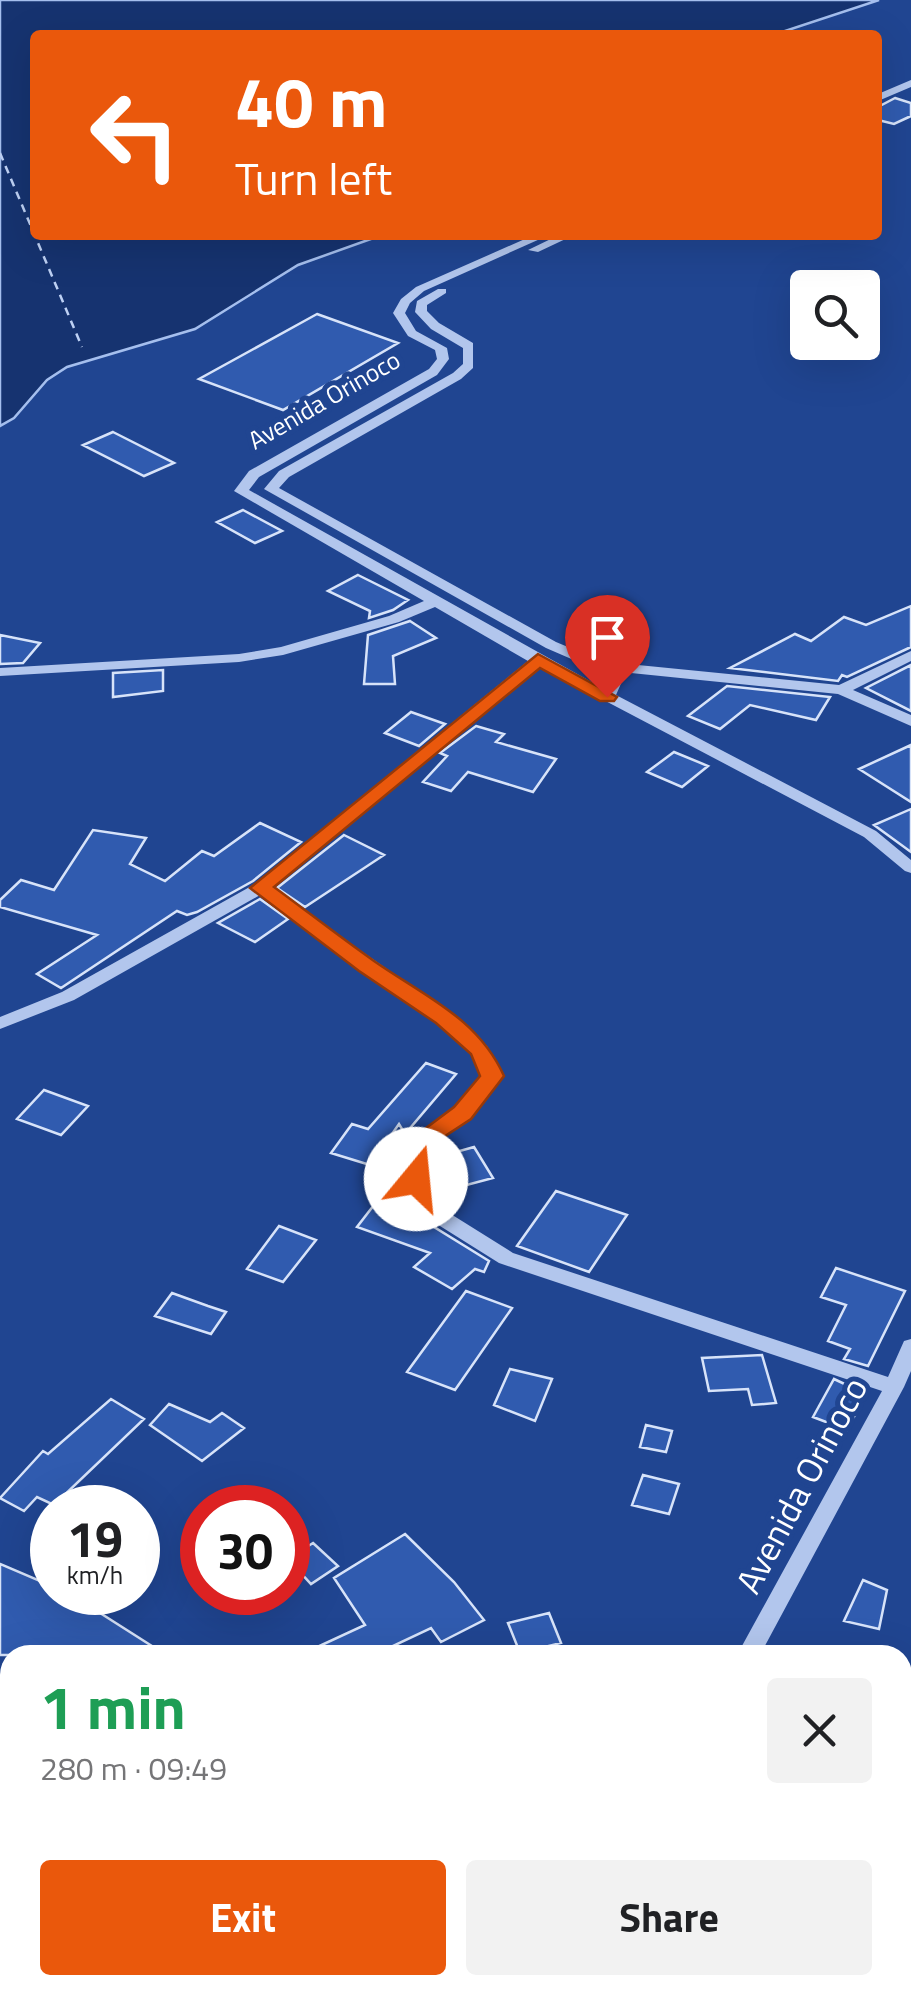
<!DOCTYPE html>
<html lang="en">
<head>
<meta charset="utf-8">
<style>
	:root { --surface:#fff; --page:#f2f2f2; --text:#202124; --muted:#757577; --accent:#ea580c }
	body { margin:0; font-family:"Titillium Web",sans-serif; background:var(--page); color:var(--text); height:100vh; display:flex; flex-direction:column; font-size:38px; white-space:nowrap }
	* { box-sizing:border-box; margin:0 }
	p { font-size:32px; color:var(--muted) }
	.icon { flex:none; width:55px; height:55px; fill:none; stroke:currentColor; stroke-width:2; stroke-linecap:round; stroke-linejoin:round }
	.map { position:relative; flex:1; overflow:hidden }
	.side { position:absolute; left:0px; top:1645px; width:912px; height:350px; display:flex; flex-direction:column; background:var(--surface); border-radius:30px 30px 0 0; box-shadow:0 10px 40px #0002 }
	.side>* { flex:none }
	.guide { position:absolute; left:30px; top:30px; width:852px; height:210px; border-radius:10px; box-shadow:0 10px 40px #0002; background:#ea580c; color:#fff; overflow:hidden }
	.buttons { position:absolute; left:790px; top:270px; display:grid; gap:20px }
	.buttons a { display:grid; place-items:center; width:90px; height:90px; border-radius:10px; background:var(--surface); box-shadow:0 10px 40px #0002; font-size:50px }
	.speed { position:absolute; left:30px; top:1485px; display:flex; gap:20px; font-size:50px; font-weight:700; text-align:center }
	.speed>* { display:grid; place-content:center; width:130px; height:130px; border-radius:50%; background:var(--surface); box-shadow:0 10px 40px #0002; line-height:1 }
	.speed small { font-size:25px; font-weight:400 }
	.speed .limit { border:15px solid #d22; background:#fff; color:#111 }
	.pin { position:absolute; display:grid; place-items:center; width:85px; height:85px; color:#fff; margin:-102px -42px; border-radius:50% 50% 50% 0; rotate:-45deg; box-shadow:0 0 10px #0007 }
	.pin .icon { rotate:45deg }
	.me { position:absolute; width:110px; margin:-55px; rotate:17deg; stroke-linejoin:round; filter:drop-shadow(0 0 8px #0008) }
	.turn { display:flex; align-items:center; gap:35px; height:210px; padding:0 40px; font-size:45px }
	.turn .icon { width:130px; height:130px; stroke-width:2.5 }
	.turn b { display:block; font-size:70px; line-height:85px }
	.round { display:grid; place-items:center; flex:none; width:105px; height:105px; border-radius:10px; background:var(--page) }
	.headline { display:flex; align-items:center; justify-content:space-between; height:170px; padding:0 40px }
	h1 { font-size:60px; font-weight:700; line-height:75px; color:#1e9e55 }
	.primary-button { display:flex; gap:20px; margin-top:auto; padding:20px 40px }
	.primary-button a { flex:1; height:115px; border-radius:10px; background:var(--accent); color:#fff; font-size:40px; font-weight:700; line-height:115px; text-align:center }
	.primary-button a+a { background:var(--page); color:var(--text) }
	.map>svg:first-child { display:block }
</style>
</head>
<body>
<div class="map">
<svg width="911" height="1995" viewBox="0 0 911 1995">
	<rect width="100%" height="100%" fill="#204591"/>
	<path fill="#163370" stroke="#a5bfee" stroke-width="2.5" d="M0 0H879L773 35H35V235H382L298 265 195 329 67 367 47 380 14 418 0 426Z"/>
	<g fill="none" stroke-linecap="round" stroke-linejoin="round">
		<path stroke="#bed1f4" stroke-width="2.5" stroke-dasharray="8 6" stroke-linecap="butt" d="M0 153 82 347"/>
	</g>
	<path fill="#305baf" stroke="#d7e3f9" stroke-width="2.5" d="M895 98 911 103V116L894 124 878 120V107Z
		M317 314 398 343 283 410 199 379Z
		M113 432 174 463 144 476 83 445Z
		M243 510 282 531 255 543 217 522Z
		M358 575 408 600 393 610 369 618 370 611 328 591Z
		M911 606V647L847 677 842 675 838 681 730 668 795 634 811 641 844 617 866 625Z
		M410 621 436 638 393 656 395 684H364L368 635Z
		M0 635 40 643 23 663 0 664Z
		M911 665V711L866 688Z
		M163 670V691L113 697V673Z
		M727 686 830 697 816 720 750 705 720 729 688 716Z
		M411 712 445 724 419 746 385 733Z
		M476 726 504 734 496 742 556 759 533 792 468 772 451 791 423 782 447 756 440 753Z
		M911 745V802L859 769Z
		M674 752 708 766 682 787 647 772Z
		M911 809V852L874 825Z
		M260 823 301 842 253 881 197 912 187 915 177 911 61 988 37 974 97 935 0 907V900L21 880 54 890 93 830 146 838 130 864 165 881 202 851 214 856Z
		M344 835 384 855 305 907 277 888Z
		M260 899 288 919 255 942 218 923Z
		M426 1063 456 1074 405 1134 399 1124 370 1165 331 1153 352 1124 368 1129Z
		M44 1090 88 1106 61 1135 17 1119Z
		M474 1147 493 1178 440 1192 430 1175 431 1159Z
		M556 1191 627 1215 589 1272 517 1246Z
		M374 1205 429 1224 489 1261 484 1272 475 1269 452 1289 414 1267 430 1253 357 1227Z
		M279 1226 316 1240 283 1282 247 1269Z
		M836 1268 905 1291 868 1366 844 1359 850 1349 828 1341 846 1305 821 1297Z
		M466 1291 512 1308 455 1390 407 1372Z
		M172 1293 208 1306 226 1312 211 1334 155 1316Z
		M762 1355 776 1403 752 1405 748 1389 709 1391 702 1358Z
		M510 1369 552 1379 535 1421 494 1405Z
		M834 1379 866 1394 847 1430 813 1417Z
		M111 1399 144 1419 54 1505 37 1497 24 1511 0 1498 43 1451 48 1454Z
		M169 1404 210 1422 222 1413 244 1428 202 1461 150 1425Z
		M646 1425 672 1431 666 1452 640 1447Z
		M643 1475 679 1484 669 1514 632 1505Z
		M405 1534 454 1582 484 1620 441 1642 431 1628 374 1655H300L365 1625 334 1578Z
		M313 1543 338 1566 311 1584 288 1559Z
		M0 1564 52 1586V1592H67L166 1655H0Z
		M863 1580 887 1590 879 1629 844 1621Z
		M549 1613 561 1643 520 1653 508 1623Z"/>
	<g fill="none" stroke-linecap="round" stroke-linejoin="round">
		<path fill="#b2c6ed" fill-rule="evenodd" d="M911 80V87L878 101V94Z
			M534 235H549L424 291 410 303 405 313 416 331 447 348 449 359 437 375 259 477 249 490 604 689 616 670 583 664 546 648 264 489 279 471 453 373 463 364V348L431 329 415 312 417 301 438 289H446V293L427 305V311L439 323 473 343V368L461 379 289 477 279 488 556 642 592 657 628 664 839 685 911 651V661L853 690 911 715V726L838 694 631 673 623 679 616 695 876 831 911 860V873L905 871 864 837 539 666 271 888 450 1013 487 1046 502 1077 499 1081 470 1117 428 1146 426 1179 446 1211 513 1253 888 1377 904 1341 911 1339V1371L904 1387 760 1655H737L882 1391 499 1263 432 1221 408 1179 410 1143 456 1109 484 1076 473 1053 438 1021 260 895 74 1000 0 1029V1017L62 992 255 884 528 661 435 607 399 622 283 655 239 662 0 676V668L239 654 281 647 389 616 424 601 234 491 249 471 429 369 437 359 435 350 408 336 393 313 401 299 416 287Z
			M559 235H574L538 252 528 250Z
			M74 1985H104L98 1995H68Z
			M509 1985H535L536 1995H510Z
			M674 1985H700L703 1995H677Z"/>
	</g>
	<path fill="#ea580c" stroke="#983908" stroke-width="2.5" d="M538 654 617 697 614 701H600L540 668 274 887C308 912 340 937 374 961 424 996 478 1018 504 1076L471 1119 430 1146 429 1179 416 1187 404 1179 406 1143 454 1107 480 1076 471 1054 436 1023 359 971 250 888Z"/>
	<g text-anchor="middle" dominant-baseline="central" stroke-width="10" stroke-linejoin="round" paint-order="stroke">
		<g font-size="25" fill="#fff" stroke="#204591">
			<text transform="translate(324 400) rotate(-30)">Avenida Orinoco</text>
		</g>
		<g font-size="35" fill="#fff" stroke="#204591">
			<text transform="translate(801 1485) rotate(-62)">Avenida Orinoco</text>
		</g>
	</g>
</svg>
<div class="buttons">
<a><svg class="icon" aria-label="search" viewBox="0 0 24 24"><circle cx="10" cy="10" r="6"/><path d="M15 15l6 6"/></svg></a>
</div>
<div class="speed"><div>19<small>km/h</small></div><div class="limit">30</div></div>
<div class="pin" style="left:607px;top:697px;background:#d93025"><svg class="icon" aria-label="arrive" viewBox="0 0 24 24"><path d="M6 21V4h12l-3 4 3 4H6"/></svg></div>
<svg class="me" style="left:416px;top:1179px" viewBox="-20 -20 40 40"><circle r="19" fill="#fff"/><path d="M0-13L10 11 0 6-10 11z" fill="#ea580c"/></svg>
<div class="guide">
<div class="turn"><svg class="icon" aria-label="left" viewBox="0 0 24 24"><path d="M17 20v-9H6M10 6l-5 5 5 5"/></svg><div><b>40 m</b>Turn left</div></div>
</div>
<section class="side">
<div class="headline"><div><h1>1 min</h1><p>280 m · 09:49</p></div><a class="round"><svg class="icon" aria-label="close" viewBox="0 0 24 24"><path d="M6 6l12 12M18 6L6 18"/></svg></a></div>
<div class="primary-button"><a>Exit</a><a>Share</a></div>
</section>
</div>
</body>
</html>
